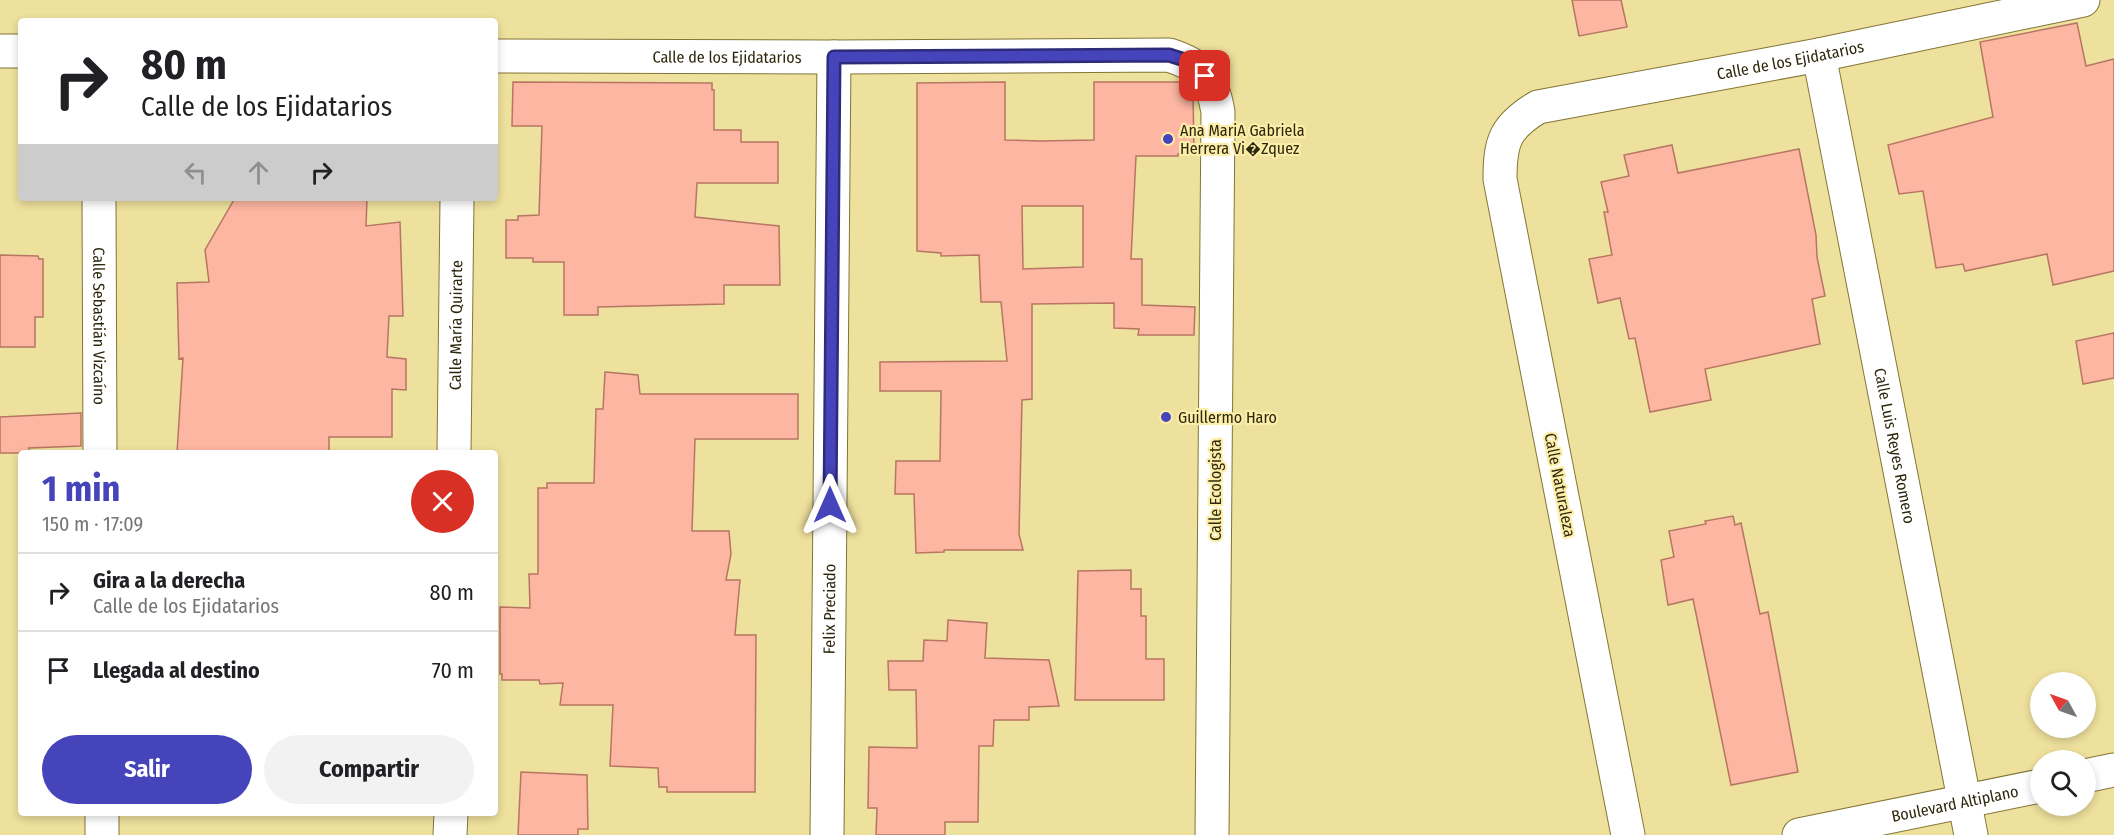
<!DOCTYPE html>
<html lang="es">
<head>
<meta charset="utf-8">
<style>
	:root { --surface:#fff; --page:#f2f2f2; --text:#202124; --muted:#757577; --line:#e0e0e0; --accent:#4644ba }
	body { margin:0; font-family:"Fira Sans Condensed",sans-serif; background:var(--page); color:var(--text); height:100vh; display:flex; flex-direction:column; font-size:22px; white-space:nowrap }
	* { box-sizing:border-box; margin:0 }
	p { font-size:20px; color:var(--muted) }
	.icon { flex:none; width:33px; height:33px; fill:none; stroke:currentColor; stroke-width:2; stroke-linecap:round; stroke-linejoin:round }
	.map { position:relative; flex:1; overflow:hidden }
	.panel { position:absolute; left:18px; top:450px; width:480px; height:366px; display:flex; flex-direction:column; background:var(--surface); border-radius:6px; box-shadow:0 3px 9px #0003 }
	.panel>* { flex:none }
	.hud { position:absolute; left:18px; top:18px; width:480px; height:183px; border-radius:6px; box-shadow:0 3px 9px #0003; background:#fff; color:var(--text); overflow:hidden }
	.needle { width:39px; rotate:310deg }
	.tools { position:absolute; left:2030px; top:672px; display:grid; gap:12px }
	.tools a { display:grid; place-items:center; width:66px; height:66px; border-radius:50%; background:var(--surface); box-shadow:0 3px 9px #0003; font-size:30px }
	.pin { position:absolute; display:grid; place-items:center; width:51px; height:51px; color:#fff; margin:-26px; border-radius:12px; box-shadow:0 3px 9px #0006 }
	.me { position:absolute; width:66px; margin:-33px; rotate:0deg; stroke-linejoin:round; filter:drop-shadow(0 0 4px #0008) }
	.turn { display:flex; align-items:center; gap:21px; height:126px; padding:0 24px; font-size:27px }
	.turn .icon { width:78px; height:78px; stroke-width:2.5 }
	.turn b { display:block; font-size:42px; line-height:51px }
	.lanes { display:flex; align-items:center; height:57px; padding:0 24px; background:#0003; justify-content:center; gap:30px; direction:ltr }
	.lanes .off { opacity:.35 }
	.round { display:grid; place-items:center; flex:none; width:63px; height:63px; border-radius:32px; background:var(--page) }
	.head { display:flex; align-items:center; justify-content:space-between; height:102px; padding:0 24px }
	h1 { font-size:36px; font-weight:700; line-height:45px; color:var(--accent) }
	.primary-button { display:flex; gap:12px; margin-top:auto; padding:12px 24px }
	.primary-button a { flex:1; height:69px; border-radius:36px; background:var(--accent); color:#fff; font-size:24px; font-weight:700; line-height:69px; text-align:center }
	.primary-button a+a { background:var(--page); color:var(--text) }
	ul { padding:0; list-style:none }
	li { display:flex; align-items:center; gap:18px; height:78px; padding:0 24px; border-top:2px solid var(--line) }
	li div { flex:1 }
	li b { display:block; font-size:22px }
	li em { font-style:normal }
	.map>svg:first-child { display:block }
</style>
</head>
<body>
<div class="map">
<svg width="2114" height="835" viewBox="0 0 2114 835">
	<rect width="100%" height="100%" fill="#eee09d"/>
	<path fill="#fcb6a1" stroke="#b77663" stroke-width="1.5" fill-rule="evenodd" d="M1572 0H1621L1627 27 1579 36Z
		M2077 23 2086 66 2114 59V271L2053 285 2047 254 1965 271 1963 264 1936 268 1923 191 1899 194 1888 145 1993 117 1980 42Z
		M513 82 712 83V90H714V130H741V142H778V183H697L695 217 779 226 780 285H724V304L598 307V315H564V262H533V258H506V220H518V216L539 215 542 126H512Z
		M1005 82V140L1040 141 1094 140V82H1183L1190 87 1193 92 1194 154H1178V156H1136L1131 259H1142V305L1195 307 1194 335H1138L1139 329 1114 328V303L1032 304V399L1022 400 1019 534 1023 550H944V552L916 553 914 494H895L896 461H940L941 391H880V362L1007 361 1001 302H981L979 255 941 256V253L917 251V83ZM1022 206H1083V267L1023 269Z
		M1672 145 1678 173 1799 149 1816 235 1817 257 1825 296 1812 299 1820 344 1705 369 1711 400 1650 412 1635 338 1629 339 1620 298 1598 303 1589 259 1612 255 1604 212H1608L1601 182 1629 176 1624 155Z
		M235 198H367L366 226 400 222 403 316H389L387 357 406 359V390L392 389V437H329V453H177L183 358 179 359 177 283 209 282 205 250Z
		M0 255 38 256 39 259H43V317H35V347H0Z
		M2114 333V378L2083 384 2076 341Z
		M605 372 638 375 640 394H798V439H695L692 531H729L731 554 726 580H740L735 635H756L755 792H667V787H659L658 768 610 766 613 705H560L563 683 540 684 539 680H502V674H500V607L530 608 529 574H538V488H547V483H594L596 409H603Z
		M81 413V446L29 448V453H0V417Z
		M1733 516 1735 525 1741 523 1760 614 1768 612 1798 772 1731 785 1693 599 1668 605 1661 560 1674 557 1669 531 1706 524 1705 521Z
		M1131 570V589H1141V616H1146V659H1164V700H1075L1078 571Z
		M948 620 987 623 985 658 1049 660 1059 706 1029 707V720H994L993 746H979L978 822H945V835H876L877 808H868L869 747 917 748 916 690H889L888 661H923L924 640 947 641Z
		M521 772 587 775 588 829H578V835H518Z"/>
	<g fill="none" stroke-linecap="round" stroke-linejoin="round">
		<defs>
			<g id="minor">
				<path d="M0 51H21"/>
				<path id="s1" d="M1819 55 1971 835"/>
				<path id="s2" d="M495 56 834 57 1169 55C1203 66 1212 77 1218 112L1212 835"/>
				<path id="s3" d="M99 198 100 453"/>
				<path id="s4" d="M454 453 457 198"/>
				<path d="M102 813V835"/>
				<path d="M450 835 451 813"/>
				<path id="s5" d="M827 835 834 57"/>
				<path id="s6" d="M1628 835 1500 179C1500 141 1505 127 1538 107L1819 55 2083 0"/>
			</g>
			<g id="tertiary">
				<path d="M2085 776 2114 770"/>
				<path id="s7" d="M1799 835 2040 786"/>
			</g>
		</defs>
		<use href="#minor" stroke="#837534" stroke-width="35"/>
		<use href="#tertiary" stroke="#837534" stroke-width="35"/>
		<use href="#minor" stroke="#fff" stroke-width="33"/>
		<use href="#tertiary" stroke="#fff" stroke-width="33"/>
	</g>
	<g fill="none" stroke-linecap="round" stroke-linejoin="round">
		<defs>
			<path id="route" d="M830 505 834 57 1169 55 1191 62 1205 76"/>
		</defs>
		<use href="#route" stroke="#2e2c79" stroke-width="15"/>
		<use href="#route" stroke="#4644ba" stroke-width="10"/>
	</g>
	<g fill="#4644ba" stroke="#fceda9" stroke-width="2">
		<circle cx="1168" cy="139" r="6"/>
		<circle cx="1166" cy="417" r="6"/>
	</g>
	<g text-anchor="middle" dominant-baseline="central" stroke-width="4.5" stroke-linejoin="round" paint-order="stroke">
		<g font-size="16" fill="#2d280c" stroke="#fceda9">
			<text stroke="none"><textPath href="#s2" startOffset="232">Calle de los Ejidatarios</textPath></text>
			<text stroke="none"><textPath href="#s6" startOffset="1012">Calle de los Ejidatarios</textPath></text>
			<text stroke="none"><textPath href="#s3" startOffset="128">Calle Sebastián Vizcaíno</textPath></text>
			<text stroke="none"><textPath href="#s4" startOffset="128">Calle María Quirarte</textPath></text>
			<text stroke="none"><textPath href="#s1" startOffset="398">Calle Luis Reyes Romero</textPath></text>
			<text transform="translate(1560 485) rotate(79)">Calle Naturaleza</text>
			<text transform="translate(1215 490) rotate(-90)">Calle Ecologista</text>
			<text stroke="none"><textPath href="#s5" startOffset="226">Felix Preciado</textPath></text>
			<text stroke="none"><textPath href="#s7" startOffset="159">Boulevard Altiplano</textPath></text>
		</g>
		<g font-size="16" fill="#2d280c" stroke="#fceda9" text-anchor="start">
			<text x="1180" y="130">Ana MariA Gabriela<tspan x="1180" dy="18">Herrera Vi�Zquez</tspan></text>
			<text x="1178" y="417">Guillermo Haro</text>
		</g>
	</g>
</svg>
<div class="tools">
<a><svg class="needle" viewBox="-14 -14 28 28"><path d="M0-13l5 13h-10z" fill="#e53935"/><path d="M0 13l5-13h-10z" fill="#757577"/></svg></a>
<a><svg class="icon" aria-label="search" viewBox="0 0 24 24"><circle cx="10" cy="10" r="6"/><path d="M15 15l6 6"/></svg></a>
</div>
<div class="pin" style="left:1205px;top:76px;background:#d93025"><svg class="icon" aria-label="arrive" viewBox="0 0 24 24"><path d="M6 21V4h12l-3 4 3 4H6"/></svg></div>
<svg class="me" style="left:830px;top:505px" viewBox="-20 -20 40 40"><path d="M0-17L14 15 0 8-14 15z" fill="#4644ba" stroke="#fff" stroke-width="4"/></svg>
<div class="hud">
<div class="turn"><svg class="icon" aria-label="right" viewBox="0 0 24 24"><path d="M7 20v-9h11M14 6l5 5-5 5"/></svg><div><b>80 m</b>Calle de los Ejidatarios</div></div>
<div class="lanes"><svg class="icon off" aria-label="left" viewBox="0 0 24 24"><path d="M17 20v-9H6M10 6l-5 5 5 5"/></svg><svg class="icon off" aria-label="ahead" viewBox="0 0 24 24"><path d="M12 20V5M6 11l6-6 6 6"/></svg><svg class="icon" aria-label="right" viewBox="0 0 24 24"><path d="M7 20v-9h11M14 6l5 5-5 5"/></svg></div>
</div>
<section class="panel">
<div class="head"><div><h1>1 min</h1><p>150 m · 17:09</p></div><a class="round" style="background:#d93025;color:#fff"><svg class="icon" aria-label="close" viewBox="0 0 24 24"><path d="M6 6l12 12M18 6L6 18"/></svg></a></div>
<ul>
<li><svg class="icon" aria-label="right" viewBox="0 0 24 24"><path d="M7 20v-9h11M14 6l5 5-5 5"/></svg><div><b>Gira a la derecha</b><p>Calle de los Ejidatarios</p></div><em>80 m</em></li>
<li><svg class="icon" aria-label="arrive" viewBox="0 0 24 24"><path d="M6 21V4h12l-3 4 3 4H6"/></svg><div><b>Llegada al destino</b></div><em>70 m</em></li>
</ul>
<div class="primary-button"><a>Salir</a><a>Compartir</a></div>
</section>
</div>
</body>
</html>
